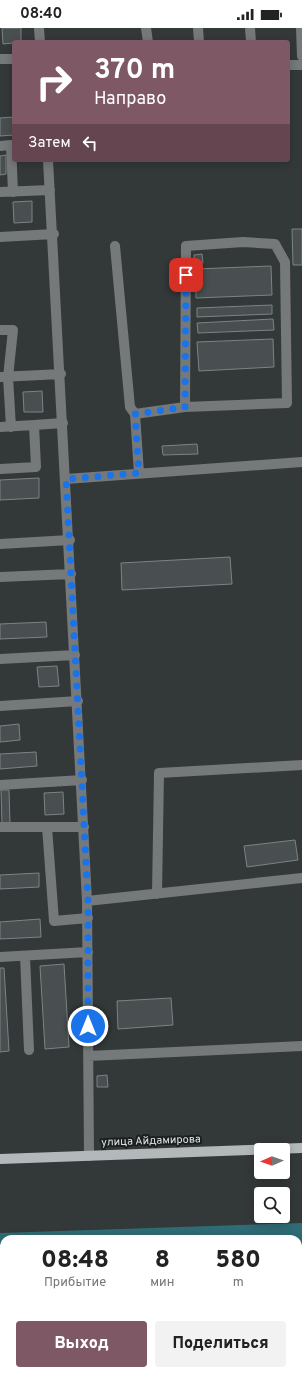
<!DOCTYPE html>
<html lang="ru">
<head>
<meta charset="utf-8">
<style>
	:root { --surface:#fff; --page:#f2f2f2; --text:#222; --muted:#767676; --accent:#7f5865 }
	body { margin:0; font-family:Overpass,sans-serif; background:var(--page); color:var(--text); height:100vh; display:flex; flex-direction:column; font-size:15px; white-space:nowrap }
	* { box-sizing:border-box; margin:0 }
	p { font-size:13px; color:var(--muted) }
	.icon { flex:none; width:22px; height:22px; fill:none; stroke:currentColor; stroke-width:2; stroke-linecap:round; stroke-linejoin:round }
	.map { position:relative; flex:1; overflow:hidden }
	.side { position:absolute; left:0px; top:1207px; width:302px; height:140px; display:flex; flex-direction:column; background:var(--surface); border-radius:12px 12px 0 0; box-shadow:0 2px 10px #0003 }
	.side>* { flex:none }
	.banner { position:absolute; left:12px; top:12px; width:278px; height:122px; border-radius:4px; box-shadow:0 2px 10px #0003; background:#7f5865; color:#fff; overflow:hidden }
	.needle { width:26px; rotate:268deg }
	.fabs { position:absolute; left:254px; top:1115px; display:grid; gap:8px }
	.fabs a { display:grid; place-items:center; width:36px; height:36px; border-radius:4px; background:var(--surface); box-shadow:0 2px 10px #0003; font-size:20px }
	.pin { position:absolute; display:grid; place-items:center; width:34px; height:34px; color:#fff; margin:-17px; border-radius:8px; box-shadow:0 2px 6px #0006 }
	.me { position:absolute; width:44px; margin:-22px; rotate:0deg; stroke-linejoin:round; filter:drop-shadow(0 0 3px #0008) }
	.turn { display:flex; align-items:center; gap:14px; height:84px; padding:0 16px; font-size:18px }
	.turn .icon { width:52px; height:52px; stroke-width:2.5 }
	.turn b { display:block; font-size:28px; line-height:34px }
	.then { display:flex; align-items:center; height:38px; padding:0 16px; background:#0003; gap:8px; font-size:15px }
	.eta { display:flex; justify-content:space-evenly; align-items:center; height:68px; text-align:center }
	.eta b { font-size:24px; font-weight:800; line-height:28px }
	.action { display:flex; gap:8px; margin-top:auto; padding:8px 16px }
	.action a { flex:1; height:46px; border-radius:4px; background:var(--accent); color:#fff; font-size:16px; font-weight:800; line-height:46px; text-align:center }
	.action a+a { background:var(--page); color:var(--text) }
	.status { display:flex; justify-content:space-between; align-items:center; height:28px; padding:0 20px; background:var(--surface); direction:ltr }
	.status svg { height:11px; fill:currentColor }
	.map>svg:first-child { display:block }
</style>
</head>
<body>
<div class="status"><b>08:40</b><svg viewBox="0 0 49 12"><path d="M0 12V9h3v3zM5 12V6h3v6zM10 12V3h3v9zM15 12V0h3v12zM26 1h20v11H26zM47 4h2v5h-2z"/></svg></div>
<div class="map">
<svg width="302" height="1347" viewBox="0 0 302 1347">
	<rect width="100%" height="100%" fill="#333839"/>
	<path fill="#2f6c75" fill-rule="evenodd" d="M302 1195V1347H0V1205ZM4 1211H298V1343H4Z"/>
	<path fill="#494f50" stroke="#7d8384" d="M2 0H21V14L3 16Z
		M14 89V107L0 108V90Z
		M6 127V146L0 147V128Z
		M32 173V194L14 195 13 174Z
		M292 201H302V237H293Z
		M202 226 203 235 194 236V227Z
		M271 238 272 267 196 270 195 241Z
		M272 277V286L197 289V280Z
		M273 291 274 302 198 305 197 295Z
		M273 311 274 339 199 343 197 314Z
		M42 363 43 384H24L23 364Z
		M197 416 198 426 163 427 162 418Z
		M39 450V470L0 472V452Z
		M230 529 232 556 122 562 121 535Z
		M46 594 47 609 0 611V596Z
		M57 638 59 658 39 659 37 639Z
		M19 696 20 712 0 714V698Z
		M36 724 37 738 0 741V726Z
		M1 762H9L10 796H2Z
		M63 764 64 786 45 787 44 765Z
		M295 812 298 832 247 839 244 818Z
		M39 845V859L0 861V847Z
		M40 891 41 909 0 911V894Z
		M64 936 69 1019 45 1021 40 938Z
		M0 940H4L9 1023 0 1024Z
		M171 970 173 997 118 1001 117 973Z
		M107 1047 108 1059H97V1048Z"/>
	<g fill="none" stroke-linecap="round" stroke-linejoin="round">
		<path stroke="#767979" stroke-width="10" d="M39 0 40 14
			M146 0 148 14
			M198 0 199 14
			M250 0 251 14
			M301 0 302 28
			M0 31H14
			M288 37H302
			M0 118 11 117 13 164
			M48 132 87 873 89 1128
			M0 164 50 162
			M0 209 54 206
			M115 218 130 379 135 386 139 445
			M0 302H13L8 349 11 399
			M0 349 61 346
			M135 386 185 379 287 375 285 234 275 216 243 214 186 218 185 379
			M0 399 34 397
			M0 441 36 439 34 397 63 395
			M66 451 302 434
			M0 516 70 512
			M0 549 71 546
			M0 631 75 627
			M0 678 78 673
			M0 757 82 752
			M0 799H84
			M47 799 54 893 88 890
			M157 866 159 745 302 737
			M87 873 302 850
			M25 928 29 1022
			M0 929 88 924
			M88 1028 302 1018"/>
		<path stroke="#b3b9ba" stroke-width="10" d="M0 1131 302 1120"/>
	</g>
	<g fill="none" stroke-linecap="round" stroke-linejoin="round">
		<path stroke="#1a73e8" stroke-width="7" stroke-dasharray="0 12.6" d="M88 998V873L66 451 139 445 135 386 185 379 186 247"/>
	</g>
	<g text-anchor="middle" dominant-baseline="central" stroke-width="4" stroke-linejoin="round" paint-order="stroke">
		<g font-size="11" fill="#dee2e3" stroke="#1c1f20">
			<text transform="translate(151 1113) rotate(-2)">улица Айдамирова</text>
		</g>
	</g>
</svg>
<div class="fabs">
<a><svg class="needle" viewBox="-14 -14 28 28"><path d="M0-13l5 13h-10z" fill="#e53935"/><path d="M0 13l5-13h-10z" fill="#767676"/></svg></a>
<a><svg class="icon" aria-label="search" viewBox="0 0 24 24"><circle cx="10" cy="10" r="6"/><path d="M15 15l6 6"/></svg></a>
</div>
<div class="pin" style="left:186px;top:247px;background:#d93025"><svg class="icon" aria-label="arrive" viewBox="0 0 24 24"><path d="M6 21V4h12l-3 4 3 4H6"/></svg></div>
<svg class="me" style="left:88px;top:998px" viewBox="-20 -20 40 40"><circle r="17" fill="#1a73e8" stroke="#fff" stroke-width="3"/><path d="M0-11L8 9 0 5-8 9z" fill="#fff"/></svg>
<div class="banner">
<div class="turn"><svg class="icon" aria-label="right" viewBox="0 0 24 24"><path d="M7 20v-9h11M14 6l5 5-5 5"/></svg><div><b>370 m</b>Направо</div></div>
<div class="then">Затем<svg class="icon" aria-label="left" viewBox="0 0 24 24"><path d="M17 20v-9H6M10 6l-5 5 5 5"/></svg></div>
</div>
<section class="side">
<div class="eta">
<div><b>08:48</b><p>Прибытие</p></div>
<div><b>8</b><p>мин</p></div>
<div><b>580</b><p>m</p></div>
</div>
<div class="action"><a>Выход</a><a>Поделиться</a></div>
</section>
</div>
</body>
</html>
